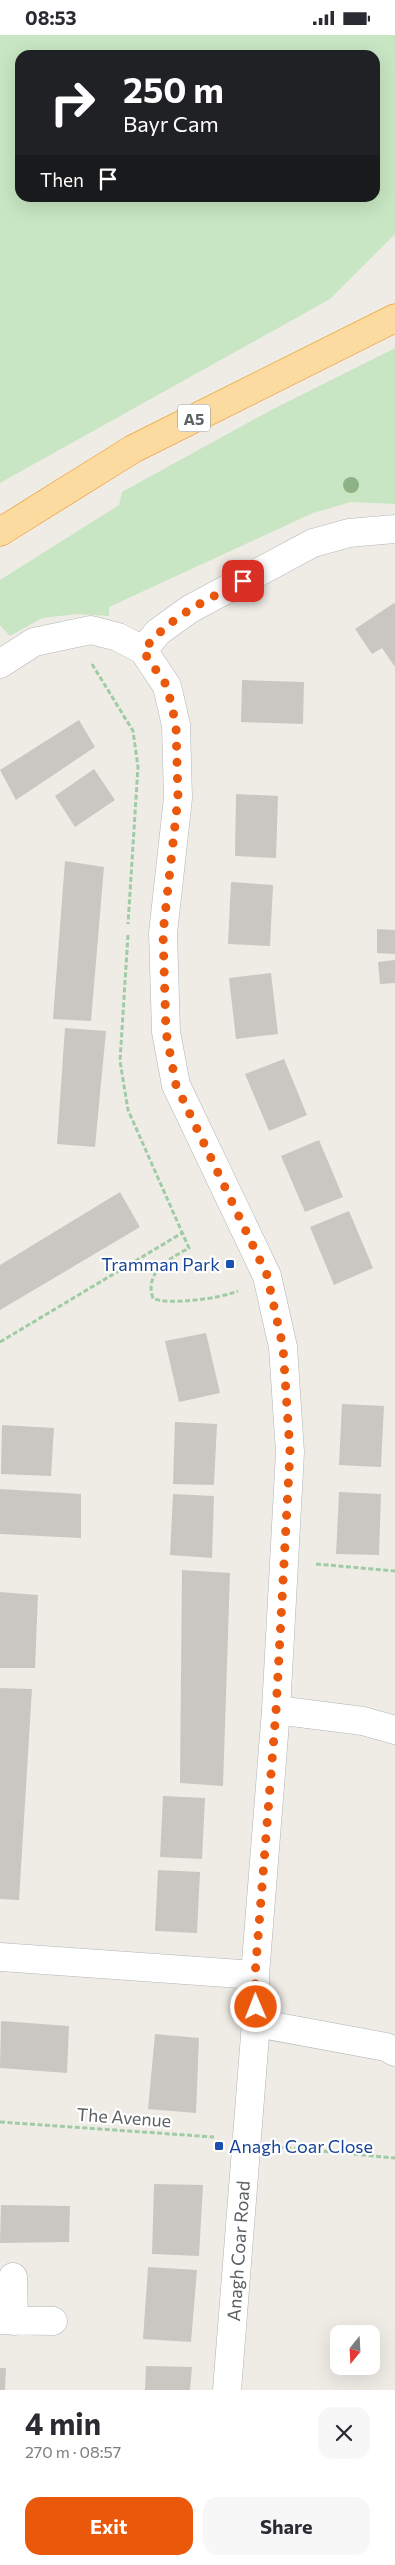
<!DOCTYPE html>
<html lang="en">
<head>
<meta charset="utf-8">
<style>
	:root { --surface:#fff; --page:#f7f7f7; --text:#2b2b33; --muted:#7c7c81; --accent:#ea580c }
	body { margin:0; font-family:Commissioner,sans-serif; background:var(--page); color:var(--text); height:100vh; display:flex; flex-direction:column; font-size:19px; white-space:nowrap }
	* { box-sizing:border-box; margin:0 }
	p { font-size:16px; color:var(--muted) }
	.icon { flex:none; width:28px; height:28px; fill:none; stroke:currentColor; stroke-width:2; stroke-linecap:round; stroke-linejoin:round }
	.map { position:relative; height:2355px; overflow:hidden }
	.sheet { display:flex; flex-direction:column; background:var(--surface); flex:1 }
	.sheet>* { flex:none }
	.top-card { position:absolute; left:15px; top:15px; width:365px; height:152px; border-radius:15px; box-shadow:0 5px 20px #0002; background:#202124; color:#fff; overflow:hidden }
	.needle { width:32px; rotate:198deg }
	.buttons { position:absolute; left:330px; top:2290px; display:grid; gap:10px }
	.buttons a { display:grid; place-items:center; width:50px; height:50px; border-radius:10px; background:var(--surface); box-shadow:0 5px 20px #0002; font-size:25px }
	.pin { position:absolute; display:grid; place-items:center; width:42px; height:42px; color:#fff; margin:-21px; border-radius:10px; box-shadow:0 2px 8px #0006 }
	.me { position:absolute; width:55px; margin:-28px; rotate:359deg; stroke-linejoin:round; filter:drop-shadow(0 0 4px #0008) }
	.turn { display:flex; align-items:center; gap:18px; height:105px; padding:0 25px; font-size:22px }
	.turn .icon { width:65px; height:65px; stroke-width:2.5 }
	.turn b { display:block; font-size:35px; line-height:42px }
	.then { display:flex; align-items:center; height:48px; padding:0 25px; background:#0003; gap:10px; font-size:19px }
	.round { display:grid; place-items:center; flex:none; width:52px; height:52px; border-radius:15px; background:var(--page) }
	.overview { display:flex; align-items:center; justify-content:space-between; height:85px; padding:0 25px }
	h1 { font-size:30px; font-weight:700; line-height:38px }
	.button { display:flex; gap:10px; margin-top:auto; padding:10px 25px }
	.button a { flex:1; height:58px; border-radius:15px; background:var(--accent); color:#fff; font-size:20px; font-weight:700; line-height:58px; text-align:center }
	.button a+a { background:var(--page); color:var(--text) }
	.status { display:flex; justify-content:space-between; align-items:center; height:35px; padding:0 25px; background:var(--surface); direction:ltr }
	.status svg { height:14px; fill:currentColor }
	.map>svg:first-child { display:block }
</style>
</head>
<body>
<div class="status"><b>08:53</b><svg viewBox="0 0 49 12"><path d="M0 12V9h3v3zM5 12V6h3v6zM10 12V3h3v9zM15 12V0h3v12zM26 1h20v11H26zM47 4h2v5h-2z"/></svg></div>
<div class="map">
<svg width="395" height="2355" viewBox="0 0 395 2355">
	<rect width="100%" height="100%" fill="#efece6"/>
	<path fill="#c8e6c3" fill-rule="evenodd" d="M0 0H395V199L330 264 0 448ZM20 20H375V162H20Z
		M395 313V469L351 467 313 478 109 572V581L77 579 42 583 10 601 0 590V545L119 470 122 457 273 374Z"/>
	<path fill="#cac7c2" d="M394 568 395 569V632L382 613 372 619 355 594Z
		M242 645 304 647 303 689 241 687Z
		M79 685 95 712 16 765 0 735Z
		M94 734 115 765 75 792 55 761Z
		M236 759 278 761 276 823 235 821Z
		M65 826 104 832 91 986 53 984Z
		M231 847 273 850 270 911 228 909Z
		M377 894 395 895V919L377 918Z
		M395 925V948L380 949 378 927Z
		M271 938 278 999 236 1004 229 943Z
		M65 993 106 996 95 1112 57 1109Z
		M284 1024 307 1080 269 1096 245 1039Z
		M319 1105 343 1162 305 1177 281 1121Z
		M120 1157 140 1192 0 1275V1230Z
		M349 1176 373 1233 334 1250 310 1192Z
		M206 1298 220 1358 179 1367 165 1306Z
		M342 1369 384 1371 381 1432 339 1430Z
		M175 1387 217 1389 214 1450 173 1449Z
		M2 1390 54 1393 51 1441 1 1439Z
		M0 1454 81 1459V1503L0 1499Z
		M339 1457 381 1459 379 1520 336 1519Z
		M173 1459 214 1461 212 1523 170 1520Z
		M182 1535 230 1538 223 1751 180 1748Z
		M0 1557 38 1560 35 1633H0Z
		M0 1653 32 1654 19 1865 0 1864Z
		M163 1761 205 1763 202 1824 160 1822Z
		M158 1835 200 1837 197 1898 155 1896Z
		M1 1986 69 1991 67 2038 0 2033Z
		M155 1999 199 2003 196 2078 148 2074Z
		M154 2149 203 2150 199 2221 152 2219Z
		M1 2170 70 2171 69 2207 0 2208Z
		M148 2232 197 2235 191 2307 143 2304Z
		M146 2331 192 2332 190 2355H145Z
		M0 2333H6L5 2355H0Z"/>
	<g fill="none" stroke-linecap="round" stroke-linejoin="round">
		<defs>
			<path id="minor" d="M143 615 158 597 190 574 313 508 349 498 395 494
				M0 629 34 607 91 595 118 602 143 615 167 651 176 690 178 763 163 898 166 997 176 1050 267 1241 283 1312 290 1417 276 1675 255 1940 256 1988 227 2355
				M276 1675 363 1686 395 1695
				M0 1922 255 1940
				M256 1988 386 2012 395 2017
				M13 2242 14 2286
				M0 2285 53 2286"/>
			<path id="trunk" d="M0 497 133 414 395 283"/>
		</defs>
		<use href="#minor" stroke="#b1b4b7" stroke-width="29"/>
		<use href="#trunk" stroke="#ee8507" stroke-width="29"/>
		<path stroke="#9fcba5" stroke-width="3" stroke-dasharray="5 2.5" stroke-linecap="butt" d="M92 629 133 696 138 732 128 889
			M128 900 120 1026 128 1075 189 1213C169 1224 144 1237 153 1263 167 1271 222 1263 238 1256
			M0 1307 182 1198
			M316 1529 395 1536
			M0 2087 214 2102
			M279 2112 395 2123"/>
		<use href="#minor" stroke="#fff" stroke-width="28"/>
		<use href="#trunk" stroke="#fcdba0" stroke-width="28"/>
	</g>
	<circle fill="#8eb286" cx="351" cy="450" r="8"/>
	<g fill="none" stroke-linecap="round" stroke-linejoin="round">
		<path stroke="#ea580c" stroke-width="9" stroke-dasharray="0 16.2" d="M243 546C205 566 170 581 143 616L167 651 176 690 178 763 163 898 166 997 176 1050 267 1240 283 1312 290 1417 276 1676 255 1940 256 1972"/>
	</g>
	<g fill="#1a4fb4" stroke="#fff" stroke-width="2">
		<rect x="225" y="1224" width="10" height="10" rx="2.5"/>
		<rect x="214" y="2106" width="10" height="10" rx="2.5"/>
	</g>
	<g text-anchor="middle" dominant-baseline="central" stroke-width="4.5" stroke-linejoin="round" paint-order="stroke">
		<rect fill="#fff" stroke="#8e9193" stroke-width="1" x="178" y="369.5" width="32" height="27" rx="4"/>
		<g font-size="16" font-weight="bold" fill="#5d6265">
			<text x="194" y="383">A5</text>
		</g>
		<g font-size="18" fill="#164399" stroke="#fff" text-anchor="end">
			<text x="220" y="1229">Tramman Park</text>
			<text x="229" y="2111" text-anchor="start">Anagh Coar Close</text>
		</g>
		<g font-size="18" fill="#5d6265" stroke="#fff">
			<text transform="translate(124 2082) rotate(4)">The Avenue</text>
			<text transform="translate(238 2216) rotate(-86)">Anagh Coar Road</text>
		</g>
	</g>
</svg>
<div class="buttons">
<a><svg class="needle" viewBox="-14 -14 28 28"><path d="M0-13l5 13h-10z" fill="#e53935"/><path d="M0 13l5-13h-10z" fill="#7c7c81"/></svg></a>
</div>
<div class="pin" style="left:243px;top:546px;background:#d93025"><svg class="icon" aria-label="arrive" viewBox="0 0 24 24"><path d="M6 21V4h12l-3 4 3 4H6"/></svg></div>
<svg class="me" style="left:256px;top:1972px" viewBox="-20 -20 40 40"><circle r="17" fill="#ea580c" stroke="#fff" stroke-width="3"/><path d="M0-11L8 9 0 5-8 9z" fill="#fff"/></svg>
<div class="top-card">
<div class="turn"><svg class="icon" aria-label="right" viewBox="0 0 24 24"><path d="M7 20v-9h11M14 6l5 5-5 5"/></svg><div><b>250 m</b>Bayr Cam</div></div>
<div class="then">Then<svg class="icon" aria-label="arrive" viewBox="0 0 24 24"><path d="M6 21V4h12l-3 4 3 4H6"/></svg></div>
</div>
</div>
<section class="sheet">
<div class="overview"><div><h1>4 min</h1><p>270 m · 08:57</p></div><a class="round"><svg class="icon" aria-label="close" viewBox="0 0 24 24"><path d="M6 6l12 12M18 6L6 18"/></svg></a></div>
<div class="button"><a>Exit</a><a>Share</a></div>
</section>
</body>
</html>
